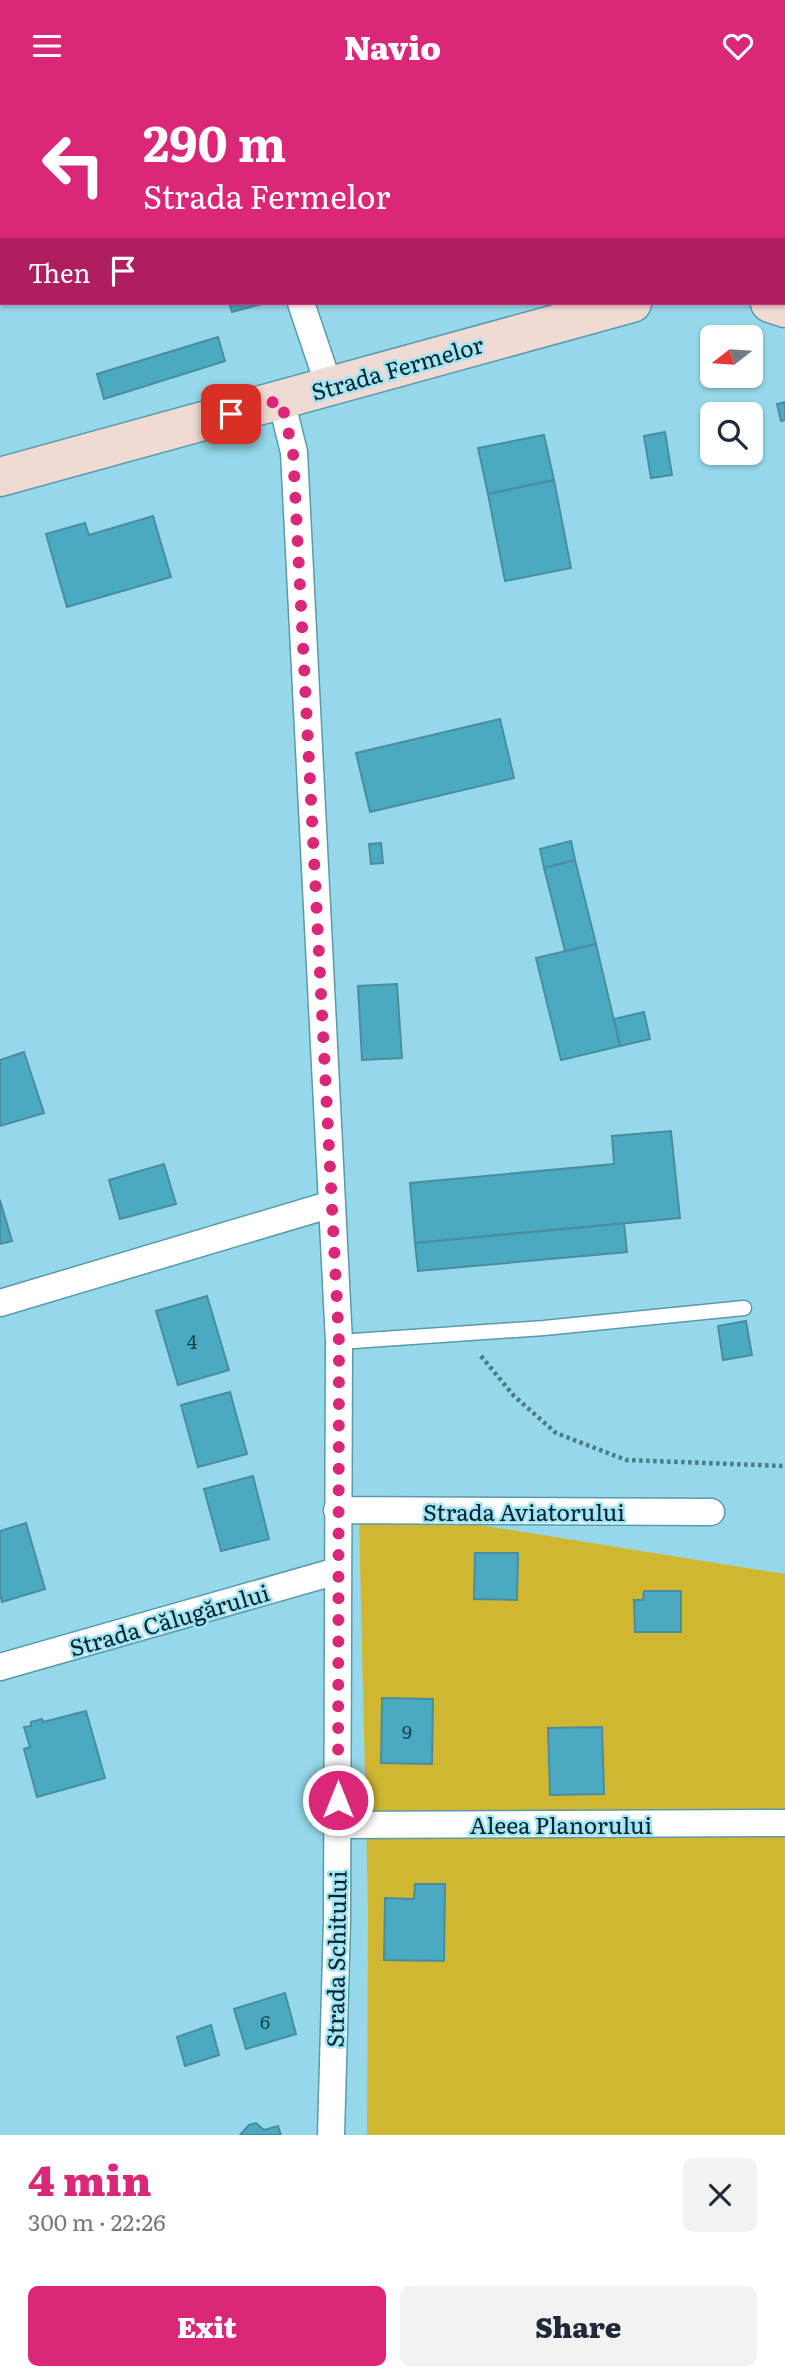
<!DOCTYPE html>
<html lang="en">
<head>
<meta charset="utf-8">
<style>
	:root { --surface:#fff; --page:#f2f2f3; --text:#1f2937; --muted:#747a83; --accent:#db2777 }
	body { margin:0; font-family:Literata,serif; background:var(--page); color:var(--text); height:100vh; display:flex; flex-direction:column; font-size:26px; white-space:nowrap }
	* { box-sizing:border-box; margin:0 }
	p { font-size:23px; color:var(--muted) }
	.icon { flex:none; width:38px; height:38px; fill:none; stroke:currentColor; stroke-width:2; stroke-linecap:round; stroke-linejoin:round }
	.map { position:relative; height:2044px; overflow:hidden }
	.drawer { display:flex; flex-direction:column; background:var(--surface); flex:1 }
	.drawer>* { flex:none }
	.hud { position:absolute; left:0px; top:0px; width:786px; height:214px; box-shadow:0 2px 5px #0004; background:#db2777; color:#fff; overflow:hidden }
	.needle { width:46px; rotate:253deg }
	.fabs { position:absolute; left:700px; top:234px; display:grid; gap:14px }
	.fabs a { display:grid; place-items:center; width:63px; height:63px; border-radius:10px; background:var(--surface); box-shadow:0 2px 5px #0004; font-size:35px }
	.pin { position:absolute; display:grid; place-items:center; width:60px; height:60px; color:#fff; margin:-30px; border-radius:14px; box-shadow:0 4px 10px #0006 }
	.me { position:absolute; width:77px; margin:-38px; rotate:0deg; stroke-linejoin:round; filter:drop-shadow(0 0 5px #0008) }
	.turn { display:flex; align-items:center; gap:24px; height:147px; padding:0 28px; font-size:32px }
	.turn .icon { width:91px; height:91px; stroke-width:2.5 }
	.turn b { display:block; font-size:49px; line-height:60px }
	.then { display:flex; align-items:center; height:66px; padding:0 28px; background:#0003; gap:14px; font-size:26px }
	.round { display:grid; place-items:center; flex:none; width:74px; height:74px; border-radius:10px; background:var(--page) }
	.head { display:flex; align-items:center; justify-content:space-between; height:119px; padding:0 28px }
	h1 { font-size:42px; font-weight:800; line-height:52px; color:var(--accent) }
	.cta { display:flex; gap:14px; margin-top:auto; padding:14px 28px }
	.cta a { flex:1; height:80px; border-radius:10px; background:var(--accent); color:#fff; font-size:28px; font-weight:800; line-height:80px; text-align:center }
	.cta a+a { background:var(--page); color:var(--text) }
	header { display:flex; justify-content:space-between; align-items:center; height:91px; padding:0 28px; background:var(--accent); color:#fff; font-size:32px; font-weight:800 }
	.map>svg:first-child { display:block }
</style>
</head>
<body>
<header><svg class="icon" aria-label="menu" viewBox="0 0 24 24"><path d="M4 6h16M4 12h16M4 18h16"/></svg>Navio<svg class="icon" aria-label="heart" viewBox="0 0 24 24"><path d="M12 20l-8-8c-3-5 5-10 8-4 3-6 11-1 8 4z"/></svg></header>
<div class="map">
<svg width="785" height="2044" viewBox="0 0 785 2044">
	<rect width="100%" height="100%" fill="#95d8ea"/>
	<path fill="#d1b631" d="M359 1425 467 1432 785 1483V2044H367L368 1817Z"/>
	<path fill="#49aac2" stroke="#4b8d9e" stroke-width="2" d="M604 0H672L673 2H604Z
		M229 212H265L232 221Z
		M218 246 225 270 104 308 97 283Z
		M785 311V329L781 330 777 313Z
		M665 341 672 384 651 387 644 345Z
		M544 344 554 389 488 403 478 357Z
		M554 389 571 477 505 490 488 403Z
		M153 425 171 486 67 516 46 443 85 432 89 444Z
		M500 628 514 687 370 721 356 662Z
		M571 750 575 769 544 777 540 758Z
		M381 752 383 772 371 773 369 753Z
		M575 769 596 853 565 860 544 777Z
		M596 853 620 955 561 969 536 867Z
		M397 893 402 967 362 969 358 895Z
		M644 921 650 948 620 955 614 928Z
		M24 961 44 1022 0 1035V969Z
		M671 1040 680 1127 415 1152 410 1092 614 1073 612 1045Z
		M164 1073 176 1113 120 1128 109 1089Z
		M0 1109 12 1150 0 1153Z
		M624 1132 627 1161 418 1180 415 1152Z
		M207 1205 229 1279 178 1294 156 1220Z
		M746 1230 752 1264 723 1269 718 1235Z
		M230 1301 247 1363 198 1376 181 1314Z
		M253 1385 269 1448 221 1460 204 1398Z
		M26 1432 45 1498 2 1511 0 1503V1440Z
		M475 1462H518L517 1509 474 1508Z
		M644 1500H681V1541H635L634 1509H643Z
		M382 1607 433 1608 432 1673 381 1672Z
		M86 1620 105 1687 37 1706 24 1658 30 1656 24 1636 31 1635V1631L42 1628 43 1631Z
		M602 1636 604 1703 550 1704 548 1637Z
		M415 1793H445L444 1870 384 1869 385 1807 414 1808Z
		M285 1902 296 1943 246 1958 234 1918Z
		M211 1934 219 1964 185 1975 177 1946Z
		M256 2032 264 2039 278 2035 281 2044H240L249 2034Z"/>
	<g fill="none" stroke-linecap="round" stroke-linejoin="round">
		<defs>
			<path id="lane" d="M720 0 721 2
				M339 1251 544 1237 744 1217"/>
			<path id="street" d="M233 0 234 2
				M301 212 329 295
				M281 309 294 361 339 1251 337 1829 331 2044
				M0 1212 332 1113
				M337 1419 711 1421
				M0 1576 337 1480
				M338 1734 785 1732"/>
			<path id="secondary" d="M770 212 785 217
				M0 386 632 212"/>
		</defs>
		<use href="#lane" stroke="#599aab" stroke-width="17"/>
		<use href="#street" stroke="#599aab" stroke-width="29"/>
		<use href="#secondary" stroke="#599aab" stroke-width="41"/>
		<path stroke="#4c7b87" stroke-width="4.5" stroke-dasharray="3.5 3.5" stroke-linecap="butt" d="M481 1265 514 1305 556 1342 626 1369 785 1375"/>
		<use href="#lane" stroke="#fff" stroke-width="14"/>
		<use href="#street" stroke="#fff" stroke-width="26"/>
		<use href="#secondary" stroke="#f0dad4" stroke-width="38"/>
	</g>
	<g fill="none" stroke-linecap="round" stroke-linejoin="round">
		<path stroke="#db2777" stroke-width="12" stroke-dasharray="0 21.6" d="M231 323 281 309 293 361 339 1251 338 1709"/>
	</g>
	<g text-anchor="middle" dominant-baseline="central" stroke-width="5" stroke-linejoin="round" paint-order="stroke">
		<g font-size="19" fill="#184550">
			<text x="192" y="1250">4</text>
			<text x="407" y="1640">9</text>
			<text x="265" y="1930">6</text>
		</g>
		<g font-size="23" fill="#07232a" stroke="#a2e5f7">
			<text transform="translate(397 276) rotate(-16)">Strada Fermelor</text>
			<text x="524" y="1420">Strada Aviatorului</text>
			<text transform="translate(169 1528) rotate(-16)">Strada Călugărului</text>
			<text x="561" y="1733">Aleea Planorului</text>
			<text transform="translate(335 1868) rotate(-89)">Strada Schitului</text>
		</g>
	</g>
</svg>
<div class="fabs">
<a><svg class="needle" viewBox="-14 -14 28 28"><path d="M0-13l5 13h-10z" fill="#e53935"/><path d="M0 13l5-13h-10z" fill="#747a83"/></svg></a>
<a><svg class="icon" aria-label="search" viewBox="0 0 24 24"><circle cx="10" cy="10" r="6"/><path d="M15 15l6 6"/></svg></a>
</div>
<div class="pin" style="left:231px;top:323px;background:#d93025"><svg class="icon" aria-label="arrive" viewBox="0 0 24 24"><path d="M6 21V4h12l-3 4 3 4H6"/></svg></div>
<svg class="me" style="left:338px;top:1709px" viewBox="-20 -20 40 40"><circle r="17" fill="#db2777" stroke="#fff" stroke-width="3"/><path d="M0-11L8 9 0 5-8 9z" fill="#fff"/></svg>
<div class="hud">
<div class="turn"><svg class="icon" aria-label="left" viewBox="0 0 24 24"><path d="M17 20v-9H6M10 6l-5 5 5 5"/></svg><div><b>290 m</b>Strada Fermelor</div></div>
<div class="then">Then<svg class="icon" aria-label="arrive" viewBox="0 0 24 24"><path d="M6 21V4h12l-3 4 3 4H6"/></svg></div>
</div>
</div>
<section class="drawer">
<div class="head"><div><h1>4 min</h1><p>300 m · 22:26</p></div><a class="round"><svg class="icon" aria-label="close" viewBox="0 0 24 24"><path d="M6 6l12 12M18 6L6 18"/></svg></a></div>
<div class="cta"><a>Exit</a><a>Share</a></div>
</section>
</body>
</html>
